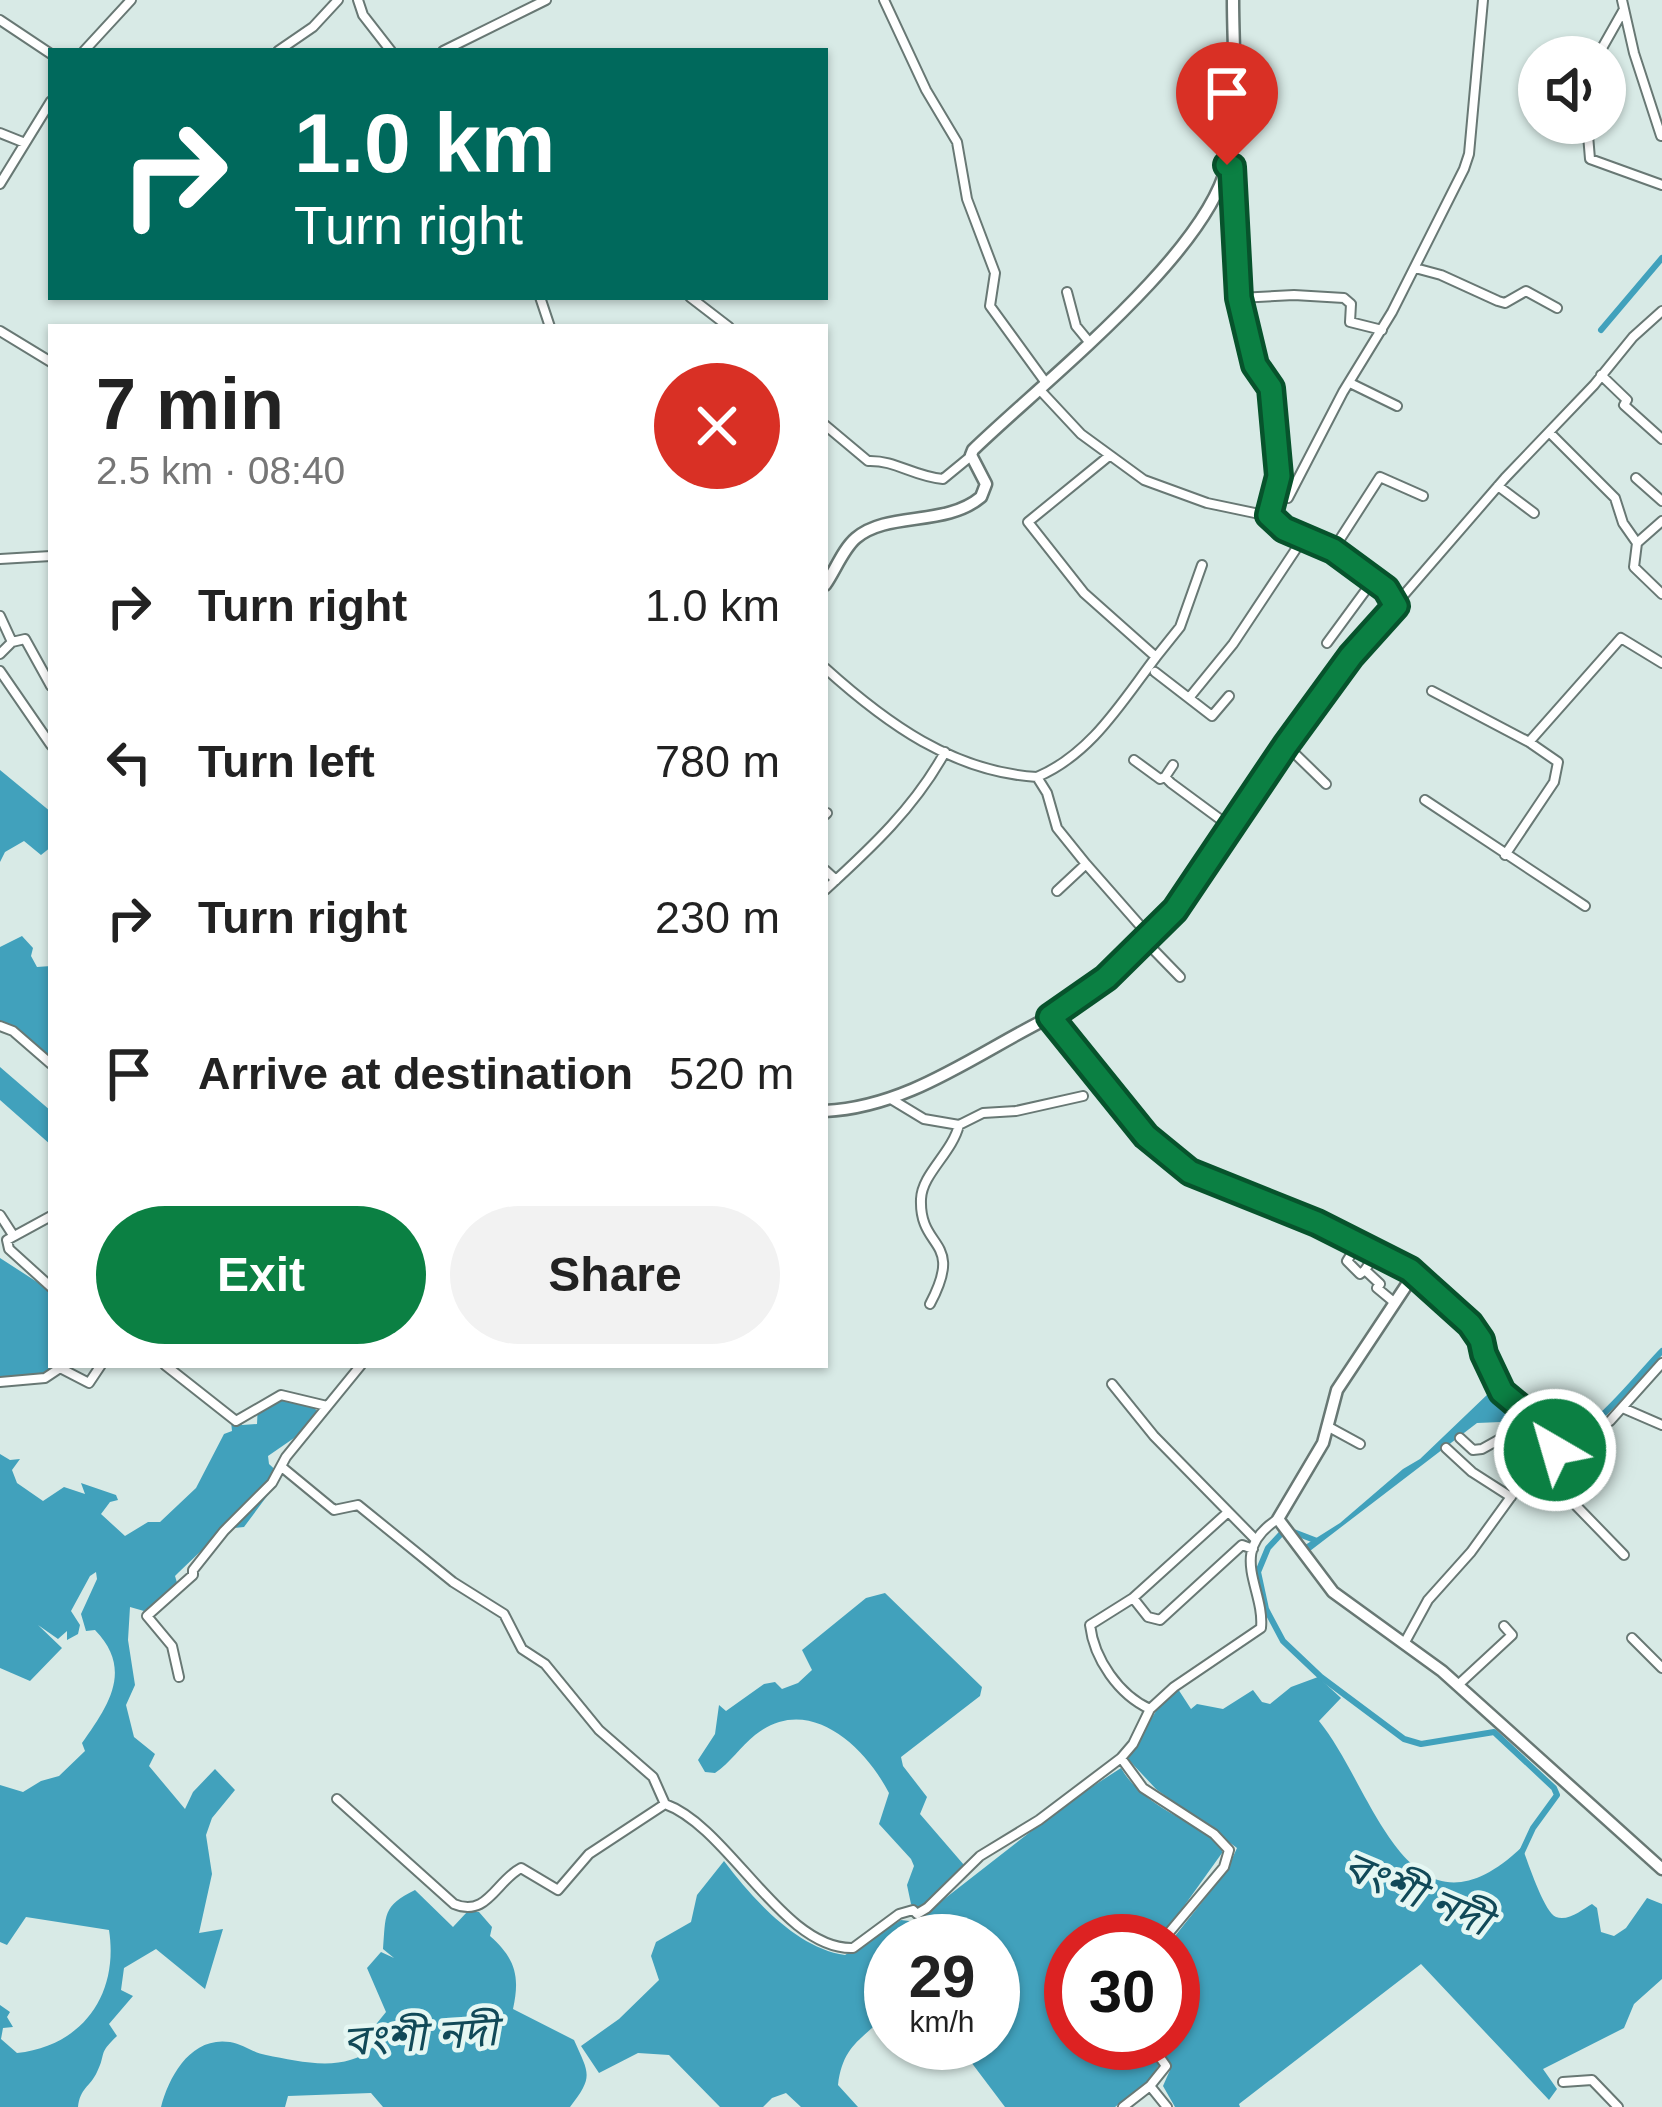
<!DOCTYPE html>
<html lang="en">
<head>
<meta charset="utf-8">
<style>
	:root { --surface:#fff; --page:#f2f2f2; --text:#222; --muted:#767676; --accent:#0b8043 }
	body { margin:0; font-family:Arial,"Noto Sans Bengali",sans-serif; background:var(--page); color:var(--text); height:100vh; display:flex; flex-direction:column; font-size:45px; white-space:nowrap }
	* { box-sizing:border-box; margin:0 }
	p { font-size:39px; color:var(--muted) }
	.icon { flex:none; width:66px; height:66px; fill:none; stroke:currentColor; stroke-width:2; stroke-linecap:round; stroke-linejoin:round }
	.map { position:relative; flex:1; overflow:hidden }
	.side { position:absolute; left:48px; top:324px; width:780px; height:1044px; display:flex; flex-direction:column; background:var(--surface); border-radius:0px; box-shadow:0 3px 9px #0004 }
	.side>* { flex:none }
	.top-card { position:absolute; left:48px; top:48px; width:780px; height:252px; border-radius:0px; box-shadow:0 3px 9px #0004; background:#00695c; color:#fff; overflow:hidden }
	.controls { position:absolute; left:1518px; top:36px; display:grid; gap:24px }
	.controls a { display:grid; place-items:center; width:108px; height:108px; border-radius:50%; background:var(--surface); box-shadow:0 3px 9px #0004; font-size:60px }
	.speed { position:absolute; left:864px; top:1914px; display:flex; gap:24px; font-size:60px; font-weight:700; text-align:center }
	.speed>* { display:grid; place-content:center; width:156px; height:156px; border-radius:50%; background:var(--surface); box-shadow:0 3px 9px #0004; line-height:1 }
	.speed small { font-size:30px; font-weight:400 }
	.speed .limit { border:18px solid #d22; background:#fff; color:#111 }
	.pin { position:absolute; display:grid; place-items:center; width:102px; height:102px; color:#fff; margin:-123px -51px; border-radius:50% 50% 50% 0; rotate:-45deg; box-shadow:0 0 12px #0007 }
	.pin .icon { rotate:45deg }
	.me { position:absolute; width:132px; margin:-66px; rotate:322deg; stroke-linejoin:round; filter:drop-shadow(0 0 9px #0008) }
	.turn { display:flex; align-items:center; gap:42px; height:252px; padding:0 48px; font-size:54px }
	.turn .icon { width:156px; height:156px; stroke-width:2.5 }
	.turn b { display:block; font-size:84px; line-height:102px }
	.round { display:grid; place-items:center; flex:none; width:126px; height:126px; border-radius:63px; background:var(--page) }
	.overview { display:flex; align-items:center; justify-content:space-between; height:204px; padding:0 48px }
	h1 { font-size:72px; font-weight:700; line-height:90px }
	.button { display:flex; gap:24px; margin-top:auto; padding:24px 48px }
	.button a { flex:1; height:138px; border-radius:72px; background:var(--accent); color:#fff; font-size:48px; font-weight:700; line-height:138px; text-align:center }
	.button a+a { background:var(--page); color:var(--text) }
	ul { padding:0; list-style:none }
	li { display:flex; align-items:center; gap:36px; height:156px; padding:0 48px }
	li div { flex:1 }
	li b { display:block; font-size:45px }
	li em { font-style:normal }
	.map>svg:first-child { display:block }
</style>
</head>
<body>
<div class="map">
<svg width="1662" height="2107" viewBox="0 0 1662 2107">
	<rect width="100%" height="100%" fill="#d8eae6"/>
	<path fill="#41a1bc" d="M0 770 51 812V847L41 855 24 841 5 852 0 862Z
		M22 936 33 948 31 956 37 967 51 966V1056L0 1022V947Z
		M0 1067 51 1111V1145L0 1100Z
		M0 1258 51 1291V1365H58L39 1377 0 1379Z
		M1490 1392 1530 1429 1501 1422 1477 1423 1306 1554 1302 1547 1340 1523 1403 1469 1420 1459Z
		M282 1393 303 1396 318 1412 297 1436 268 1456 269 1464 282 1476 244 1527 224 1529 179 1572 175 1576 178 1586 144 1611 130 1607 128 1640 135 1685 126 1705 134 1737 155 1754 149 1766 185 1809 193 1792 215 1769 235 1790 212 1818 206 1835 212 1874 199 1933 223 1929 205 1989 156 1949 124 1968 121 1990 133 1996 109 2024 117 2036C97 2055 107 2052 97 2072 90 2087 80 2088 78 2107H0V2005L10 2012 7 2017 13 2027 3 2028 1 2039 17 2053C83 2046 119 1994 109 1930L26 1917 7 1945 0 1942V1785L23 1792 41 1781 59 1776 85 1751 82 1743C108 1706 134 1670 95 1630L86 1631 81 1614 97 1579 96 1572 90 1576 71 1611 80 1625 78 1634 67 1640V1631L58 1639 38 1625 62 1648 30 1681 0 1668V1454L10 1460 20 1459 12 1470 17 1483 43 1501 64 1487 85 1494 81 1483 116 1495 118 1500 110 1502 101 1514 125 1536 148 1522H160L196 1488 224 1434 232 1431 231 1421 236 1418 242 1425 257 1424 258 1403Z
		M885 1593 982 1687 980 1696 901 1757 903 1766 927 1797 920 1814 964 1865 919 1909 911 1904 907 1885 914 1866 911 1859 879 1824 889 1793C864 1745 808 1693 755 1735 741 1746 730 1763 715 1773L705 1772 698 1760 715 1734 719 1705 726 1711 764 1684 775 1682 782 1689 798 1683 812 1670 802 1650 866 1598Z
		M1318 1677 1341 1698 1319 1721C1374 1788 1408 1955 1522 1847 1528 1862 1544 1912 1556 1917 1568 1922 1583 1909 1592 1904L1597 1908 1601 1932 1614 1936 1626 1928 1647 1898 1662 1904V1979L1634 2004 1624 2028 1543 2069 1557 2089 1549 2100 1421 1964 1239 2104 1240 2107H1175L1163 2086 1170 2070 1157 2043H1173L1171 1941 1226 1872 1237 1848 1156 1789 1127 1758 1161 1703 1178 1689 1191 1709 1197 1704 1223 1709 1253 1690 1262 1702 1270 1704 1291 1687Z
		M1121 1768C1141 1803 1182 1817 1214 1838L1222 1845V1853L1159 1941H1071V2043H1147L1161 2062 1149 2080 1115 2107H1005L971 2062 963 2060 945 2043H993V1941H891V2010C864 2039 843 2043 838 2085L858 2107H801L786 2093 772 2098 763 2107H720L669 2055 638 2053 599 2073 581 2046 619 2019 659 1980 651 1956 656 1942 691 1922 697 1895 724 1861C753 1899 796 1948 845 1955L901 1920 909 1921 923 1933 933 1932 923 1922 925 1914 1070 1801Z
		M415 1890 453 1927 467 1912H479L492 1927 490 1936C516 1959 520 1977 513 2009L574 2040C589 2074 594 2076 570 2107H383L371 2093 288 2096 285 2107H161C169 2076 191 2036 230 2042 243 2044 253 2053 266 2055 301 2062 346 2073 373 2047L369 2033 386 2012 367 1968 381 1952 394 1958 383 1949C386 1915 382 1906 415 1890Z"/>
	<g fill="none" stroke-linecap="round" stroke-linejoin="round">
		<path stroke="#41a1bc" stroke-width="6" d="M1601 330 1662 258
			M1526 1425C1536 1432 1547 1442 1560 1441 1592 1437 1640 1373 1662 1351
			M1317 1541 1291 1531 1281 1534 1268 1548 1258 1572 1266 1609 1283 1641 1321 1677 1404 1739 1421 1744 1494 1732 1554 1788 1557 1795 1533 1828 1520 1856"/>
		<defs>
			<path id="minor" d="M358 0 363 15 391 51
				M884 0 926 90 957 142 967 199 995 273 990 306 1046 383
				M1622 0 1634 53 1661 136
				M0 20 51 54
				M84 51 131 0
				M278 51 313 27 338 0
				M443 51 546 0
				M1597 57 1623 11
				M1587 123 1590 159 1662 185
				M0 133 25 143
				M1227 165 1232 167 1239 298
				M0 184 51 101
				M1415 268 1441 275 1498 301 1505 303 1526 291 1557 308
				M1067 292 1076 326 1090 343
				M540 297 550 327
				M690 297 729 327
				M0 331 51 362
				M1601 375 1627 400 1624 405 1662 439
				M1350 383 1397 406
				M1039 389 1081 434 1144 480 1207 503 1269 516 1284 529 1333 550 1386 589 1396 606
				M825 425 868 461C896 460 912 476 943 479L971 456
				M1550 433 1615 498 1623 523 1637 543 1634 567 1662 594
				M1109 456 1028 522 1084 593 1156 657 1180 627 1202 565
				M1636 478 1662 501
				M1498 486 1534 513
				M1288 498 1343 392 1392 312 1464 169 1469 154 1483 0
				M1269 516 1279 476 1271 388 1255 365 1239 298 1294 295 1344 298 1351 304 1350 322 1382 330
				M1637 543 1662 521
				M1333 550 1380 477 1423 496
				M0 559 51 556
				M0 616 12 642
				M12 642 25 639 51 686
				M1327 643 1374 579
				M0 654 12 642
				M825 668C886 723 953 772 1037 777L1047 793 1057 828 1086 864
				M0 671 51 745
				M1155 672 1212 716 1229 696
				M1432 691 1529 742 1558 762 1554 782 1505 855
				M1189 698 1233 644 1304 537
				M1529 742 1621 638 1662 663
				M1286 745 1326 784
				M1134 760 1160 779 1165 777
				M1173 765 1165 777 1171 783 1232 828
				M1037 777C1091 754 1121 703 1156 657
				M1425 800 1585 906
				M825 815 827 813
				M825 870 836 880
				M825 890C871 848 915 807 945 752
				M1057 891 1086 864 1151 938
				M1146 942 1180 977
				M1050 1017 1106 978 1158 931 1192 890 1286 745 1351 656 1505 478 1594 385 1633 337 1662 311
				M0 1026 13 1031 51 1064
				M891 1099 924 1119 959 1125 983 1113 1016 1111 1083 1096
				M0 1215 13 1235
				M51 1216 7 1240 9 1249 51 1287
				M1357 1245 1347 1261 1360 1274 1365 1270
				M1377 1252 1365 1270 1380 1284 1377 1288 1395 1303
				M1413 1274 1470 1324 1481 1340 1484 1354 1502 1392 1555 1436V1450
				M930 1304C965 1238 919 1251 921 1199 922 1174 952 1153 959 1125
				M165 1365 236 1421 281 1395 327 1406
				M0 1382 45 1378 60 1368 89 1383 101 1365
				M1112 1384 1154 1436 1256 1540
				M1625 1409 1662 1425
				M1327 1426 1360 1444
				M1460 1438 1473 1450 1482 1449 1500 1439 1539 1458
				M1446 1448 1472 1472 1511 1497
				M283 1468 334 1510 358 1505 453 1582 504 1614 522 1649 545 1664 599 1730 653 1777 665 1804
				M1531 1469 1560 1489 1624 1555
				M1133 1598 1148 1617 1160 1620 1242 1545 1253 1549
				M1632 1638 1662 1668
				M1405 1642 1428 1600 1471 1552 1539 1458 1584 1438 1610 1421 1662 1363
				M179 1677 172 1646 147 1616 193 1575V1570L224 1531 272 1483 286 1457 361 1365
				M1458 1685 1512 1635 1504 1626
				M1150 1709C1119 1695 1094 1659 1090 1625L1133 1598 1227 1513
				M1121 1758 1143 1788 1214 1834 1229 1850 1224 1867 1162 1941
				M337 1799 454 1904C487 1918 496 1881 521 1868L558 1890 589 1854 665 1804C729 1827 783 1950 853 1948L899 1914 913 1910 917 1914 927 1908 980 1856 1039 1820 1121 1758 1133 1744 1150 1709 1174 1687 1261 1628C1265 1588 1226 1552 1278 1519
				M1150 2043 1166 2066 1150 2086 1167 2107
				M1563 2082 1592 2080 1618 2107
				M1123 2107 1150 2086"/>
			<path id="major" d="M825 585C835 571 843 549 856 538 888 511 945 527 981 497L986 484 971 455 973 450C1042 383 1205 256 1227 165 1239 113 1233 53 1233 0
				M825 1111C909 1107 977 1053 1050 1017L1146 1137 1173 1160 1215 1184 1239 1190 1317 1223 1410 1270 1413 1274 1406 1286 1337 1390 1323 1443 1278 1519 1333 1592 1442 1671 1662 1869"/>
		</defs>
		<use href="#minor" stroke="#687874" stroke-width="12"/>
		<use href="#major" stroke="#687874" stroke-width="15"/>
		<use href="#minor" stroke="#fff" stroke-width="8"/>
		<use href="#major" stroke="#fff" stroke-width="10"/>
	</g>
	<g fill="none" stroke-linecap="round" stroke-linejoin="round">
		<defs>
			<path id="route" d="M1227 165 1232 167 1239 298 1255 365 1271 388 1279 476 1269 515 1284 529 1333 550 1386 589 1396 606 1351 656 1286 745 1175 910 1106 978 1050 1017 1146 1136 1190 1172 1317 1223 1410 1270 1470 1324 1481 1340 1484 1354 1502 1392 1555 1436V1450"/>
		</defs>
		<use href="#route" stroke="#07532c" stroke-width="30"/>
		<use href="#route" stroke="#0b8043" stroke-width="21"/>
	</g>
	<g text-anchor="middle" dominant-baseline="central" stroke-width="9" stroke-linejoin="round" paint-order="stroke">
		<g font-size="42" font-style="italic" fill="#114958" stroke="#e5f7f3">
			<text transform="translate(1417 1893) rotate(23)">বংশী নদী</text>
			<text transform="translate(420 2036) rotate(-4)">বংশী নদী</text>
		</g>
	</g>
</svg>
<div class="controls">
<a><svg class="icon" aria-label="sound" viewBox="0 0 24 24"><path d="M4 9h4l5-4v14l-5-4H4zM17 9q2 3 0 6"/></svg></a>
</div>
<div class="speed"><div>29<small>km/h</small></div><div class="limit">30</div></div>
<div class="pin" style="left:1227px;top:165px;background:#d93025"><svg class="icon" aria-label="arrive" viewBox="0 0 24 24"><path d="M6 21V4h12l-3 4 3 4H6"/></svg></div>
<svg class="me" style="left:1555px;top:1450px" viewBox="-20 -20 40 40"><circle r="17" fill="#0b8043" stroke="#fff" stroke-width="3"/><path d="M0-11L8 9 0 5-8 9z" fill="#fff"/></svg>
<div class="top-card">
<div class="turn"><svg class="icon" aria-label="right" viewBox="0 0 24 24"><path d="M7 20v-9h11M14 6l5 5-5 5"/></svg><div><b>1.0 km</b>Turn right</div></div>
</div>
<section class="side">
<div class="overview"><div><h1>7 min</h1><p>2.5 km · 08:40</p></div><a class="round" style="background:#d93025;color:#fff"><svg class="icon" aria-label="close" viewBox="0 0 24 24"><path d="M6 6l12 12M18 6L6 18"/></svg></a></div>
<ul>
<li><svg class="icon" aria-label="right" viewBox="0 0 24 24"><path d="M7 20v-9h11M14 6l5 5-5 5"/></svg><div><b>Turn right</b></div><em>1.0 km</em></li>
<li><svg class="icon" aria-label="left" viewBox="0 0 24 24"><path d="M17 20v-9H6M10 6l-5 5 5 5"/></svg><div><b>Turn left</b></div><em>780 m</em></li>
<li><svg class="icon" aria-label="right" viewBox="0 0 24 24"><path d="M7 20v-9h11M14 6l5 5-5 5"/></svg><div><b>Turn right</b></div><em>230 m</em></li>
<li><svg class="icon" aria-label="arrive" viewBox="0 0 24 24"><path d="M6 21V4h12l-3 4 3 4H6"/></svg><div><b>Arrive at destination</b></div><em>520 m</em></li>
</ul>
<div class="button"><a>Exit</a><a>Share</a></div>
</section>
</div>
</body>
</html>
